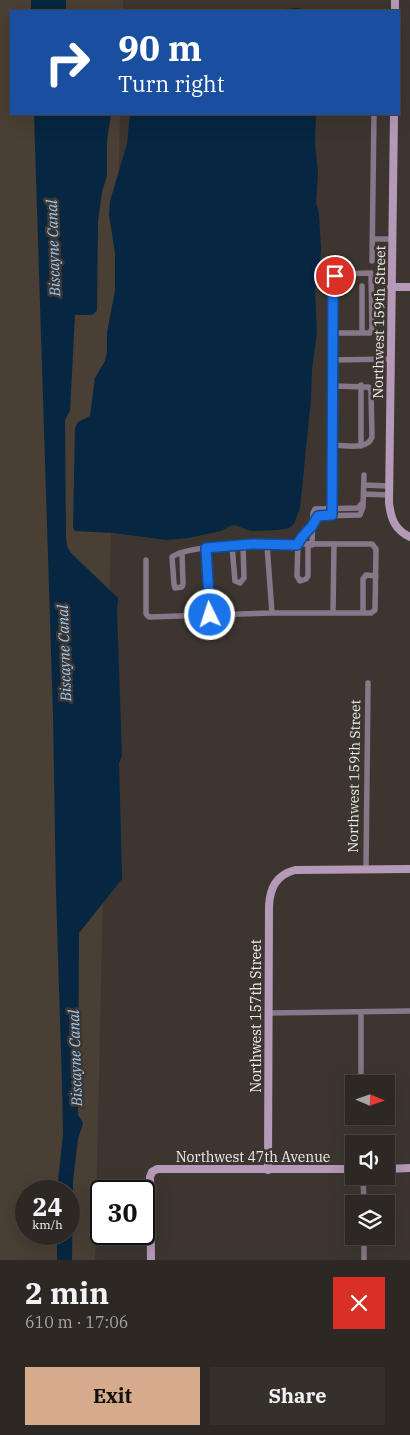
<!DOCTYPE html>
<html lang="en">
<head>
<meta charset="utf-8">
<style>
	:root { --surface:#2e2824; --page:#36302c; --text:#f1f3f6; --muted:#a7a6a6; --line:#494441; --accent:#d6ab8b }
	body { margin:0; font-family:"IBM Plex Serif",serif; background:var(--page); color:var(--text); height:100vh; display:flex; flex-direction:column; font-size:19px; white-space:nowrap }
	* { box-sizing:border-box; margin:0 }
	p { font-size:16px; color:var(--muted) }
	.icon { flex:none; width:28px; height:28px; fill:none; stroke:currentColor; stroke-width:2; stroke-linecap:round; stroke-linejoin:round }
	.map { position:relative; height:1260px; overflow:hidden }
	.sheet { display:flex; flex-direction:column; background:var(--surface); flex:1 }
	.sheet>* { flex:none }
	.hud { position:absolute; left:10px; top:10px; width:390px; height:105px; border-radius:0px; box-shadow:0 5px 20px #0002,0 0 0 1px var(--line); background:#1a4fa0; color:#fff; overflow:hidden }
	.needle { width:32px; rotate:92deg }
	.fabs { position:absolute; left:345px; top:1075px; display:grid; gap:10px }
	.fabs a { display:grid; place-items:center; width:50px; height:50px; border-radius:0px; background:var(--surface); box-shadow:0 5px 20px #0002,0 0 0 1px var(--line); font-size:25px }
	.speed { position:absolute; left:15px; top:1180px; display:flex; gap:10px; font-size:25px; font-weight:700; text-align:center }
	.speed>* { display:grid; place-content:center; width:65px; height:65px; border-radius:50%; background:var(--surface); box-shadow:0 5px 20px #0002,0 0 0 1px var(--line); line-height:1 }
	.speed small { font-size:12px; font-weight:400 }
	.speed .limit { border:2px solid #111; border-radius:8px; background:#fff; color:#111 }
	.pin { position:absolute; display:grid; place-items:center; width:42px; height:42px; color:#fff; margin:-21px; border:2px solid #fff; border-radius:50%; box-shadow:0 1px 5px #0007 }
	.me { position:absolute; width:55px; margin:-28px; rotate:356deg; stroke-linejoin:round; filter:drop-shadow(0 0 4px #0008) }
	.turn { display:flex; align-items:center; gap:18px; height:105px; padding:0 25px; font-size:22px }
	.turn .icon { width:65px; height:65px; stroke-width:2.5 }
	.turn b { display:block; font-size:35px; line-height:42px }
	.round { display:grid; place-items:center; flex:none; width:52px; height:52px; border-radius:0px; background:var(--page) }
	.summary { display:flex; align-items:center; justify-content:space-between; height:85px; padding:0 25px }
	h1 { font-size:30px; font-weight:700; line-height:38px }
	.action { display:flex; gap:10px; margin-top:auto; padding:10px 25px }
	.action a { flex:1; height:58px; border-radius:0px; background:var(--accent); color:#111; font-size:20px; font-weight:700; line-height:58px; text-align:center }
	.action a+a { background:var(--page); color:var(--text) }
	.map>svg:first-child { display:block }
</style>
</head>
<body>
<div class="map">
<svg width="410" height="1260" viewBox="0 0 410 1260">
	<rect width="100%" height="100%" fill="#3d3630"/>
	<path fill="#493f34" fill-rule="evenodd" d="M0 0H123V11H11V114H120L95 1260H0ZM26 1191H69V1234H26Z"/>
	<path fill="#062641" d="M31 0H66V11H31Z
		M298 8 306 11H125L142 9 269 10Z
		M34 114H111L107 140V176L102 192 98 221 97 311 92 315H75L70 411 65 420 66 538 67 546 70 552 118 598 117 611 122 756 119 763 122 873V879L79 933 78 1115 83 1123 78 1139 73 1181 72 1260H57V1234H69V1191H57L63 1134 62 1083 56 893 53 714Z
		M130 114H316L315 143 318 172 316 203 319 214 321 249 319 274 315 289 317 333 312 369 311 399 300 508 294 524 289 528 277 530 251 531 234 525 230 526 221 531 188 538 166 540 114 533 75 531 73 528 75 428 78 422 90 416 95 378 105 361 107 352V332L115 291V253L109 215 110 201 127 144Z"/>
	<g fill="none" stroke-linecap="round" stroke-linejoin="round">
		<path stroke="#887689" stroke-width="5.5" d="M373 239H393
			M372 261 374 114
			M362 286V333
			M332 360 391 359
			M332 445C343 445 368 451 372 437L371 391 369 387 332 386
			M361 446V385
			M364 485 389 486
			M364 494 389 495
			M332 515 333 280 336 274 371 273 372 328 370 333H332
			M267 545 272 613
			M308 545V576L306 579 300 581 297 576 298 541 312 526 318 516 360 515 363 507 364 475
			M312 545 313 513 315 509 358 508 363 502
			M232 546 235 581 240 583 244 578 243 545
			M206 548 210 615
			M146 560V614L149 617 272 613H371L375 610 376 549 372 544C336 545 195 539 172 557L174 584 175 588 182 587 183 584 182 553
			M333 612 334 545
			M363 613V579L366 575 376 576
			M366 869 368 683
			M268 1013 410 1011
			M361 1084V1012
			M363 1176 364 1204
			M364 1236V1260"/>
		<path stroke="#b599b8" stroke-width="8" d="M395 11V0
			M394 114 389 503C391 519 395 530 410 537
			M391 287H410
			M386 1169 410 1168
			M268 1170 269 906C270 888 276 875 295 870L410 869
			M151 1260 150 1177 152 1172 157 1169H354"/>
	</g>
	<g fill="none" stroke-linecap="round" stroke-linejoin="round">
		<defs>
			<path id="route" d="M210 615 206 548 252 544 297 545 302 537 312 526 318 516 332 515 333 280 335 276"/>
		</defs>
		<use href="#route" stroke="#114b97" stroke-width="12"/>
		<use href="#route" stroke="#1a73e8" stroke-width="9"/>
	</g>
	<g text-anchor="middle" dominant-baseline="central" stroke-width="5" stroke-linejoin="round" paint-order="stroke">
		<g font-size="14" fill="#f0ebe7" stroke="#3d3630">
			<text transform="translate(379 322) rotate(-89)">Northwest 159th Street</text>
			<text transform="translate(354 776) rotate(-89)">Northwest 159th Street</text>
			<text transform="translate(256 1016) rotate(-90)">Northwest 157th Street</text>
			<text x="253" y="1157">Northwest 47th Avenue</text>
		</g>
		<g font-size="15" font-style="italic" fill="#98cafb" stroke="#3d3630">
			<text transform="translate(53 248) rotate(-92)">Biscayne Canal</text>
			<text transform="translate(64 653) rotate(-92)">Biscayne Canal</text>
			<text transform="translate(75 1058) rotate(-92)">Biscayne Canal</text>
		</g>
	</g>
</svg>
<div class="fabs">
<a><svg class="needle" viewBox="-14 -14 28 28"><path d="M0-13l5 13h-10z" fill="#e53935"/><path d="M0 13l5-13h-10z" fill="#a7a6a6"/></svg></a>
<a><svg class="icon" aria-label="sound" viewBox="0 0 24 24"><path d="M4 9h4l5-4v14l-5-4H4zM17 9q2 3 0 6"/></svg></a>
<a><svg class="icon" aria-label="layers" viewBox="0 0 24 24"><path d="M12 4l9 5-9 5-9-5zM3 14l9 5 9-5"/></svg></a>
</div>
<div class="speed"><div>24<small>km/h</small></div><div class="limit">30</div></div>
<div class="pin" style="left:335px;top:276px;background:#d93025"><svg class="icon" aria-label="arrive" viewBox="0 0 24 24"><path d="M6 21V4h12l-3 4 3 4H6"/></svg></div>
<svg class="me" style="left:210px;top:615px" viewBox="-20 -20 40 40"><circle r="17" fill="#1a73e8" stroke="#fff" stroke-width="3"/><path d="M0-11L8 9 0 5-8 9z" fill="#fff"/></svg>
<div class="hud">
<div class="turn"><svg class="icon" aria-label="right" viewBox="0 0 24 24"><path d="M7 20v-9h11M14 6l5 5-5 5"/></svg><div><b>90 m</b>Turn right</div></div>
</div>
</div>
<section class="sheet">
<div class="summary"><div><h1>2 min</h1><p>610 m · 17:06</p></div><a class="round" style="background:#d93025;color:#fff"><svg class="icon" aria-label="close" viewBox="0 0 24 24"><path d="M6 6l12 12M18 6L6 18"/></svg></a></div>
<div class="action"><a>Exit</a><a>Share</a></div>
</section>
</body>
</html>
